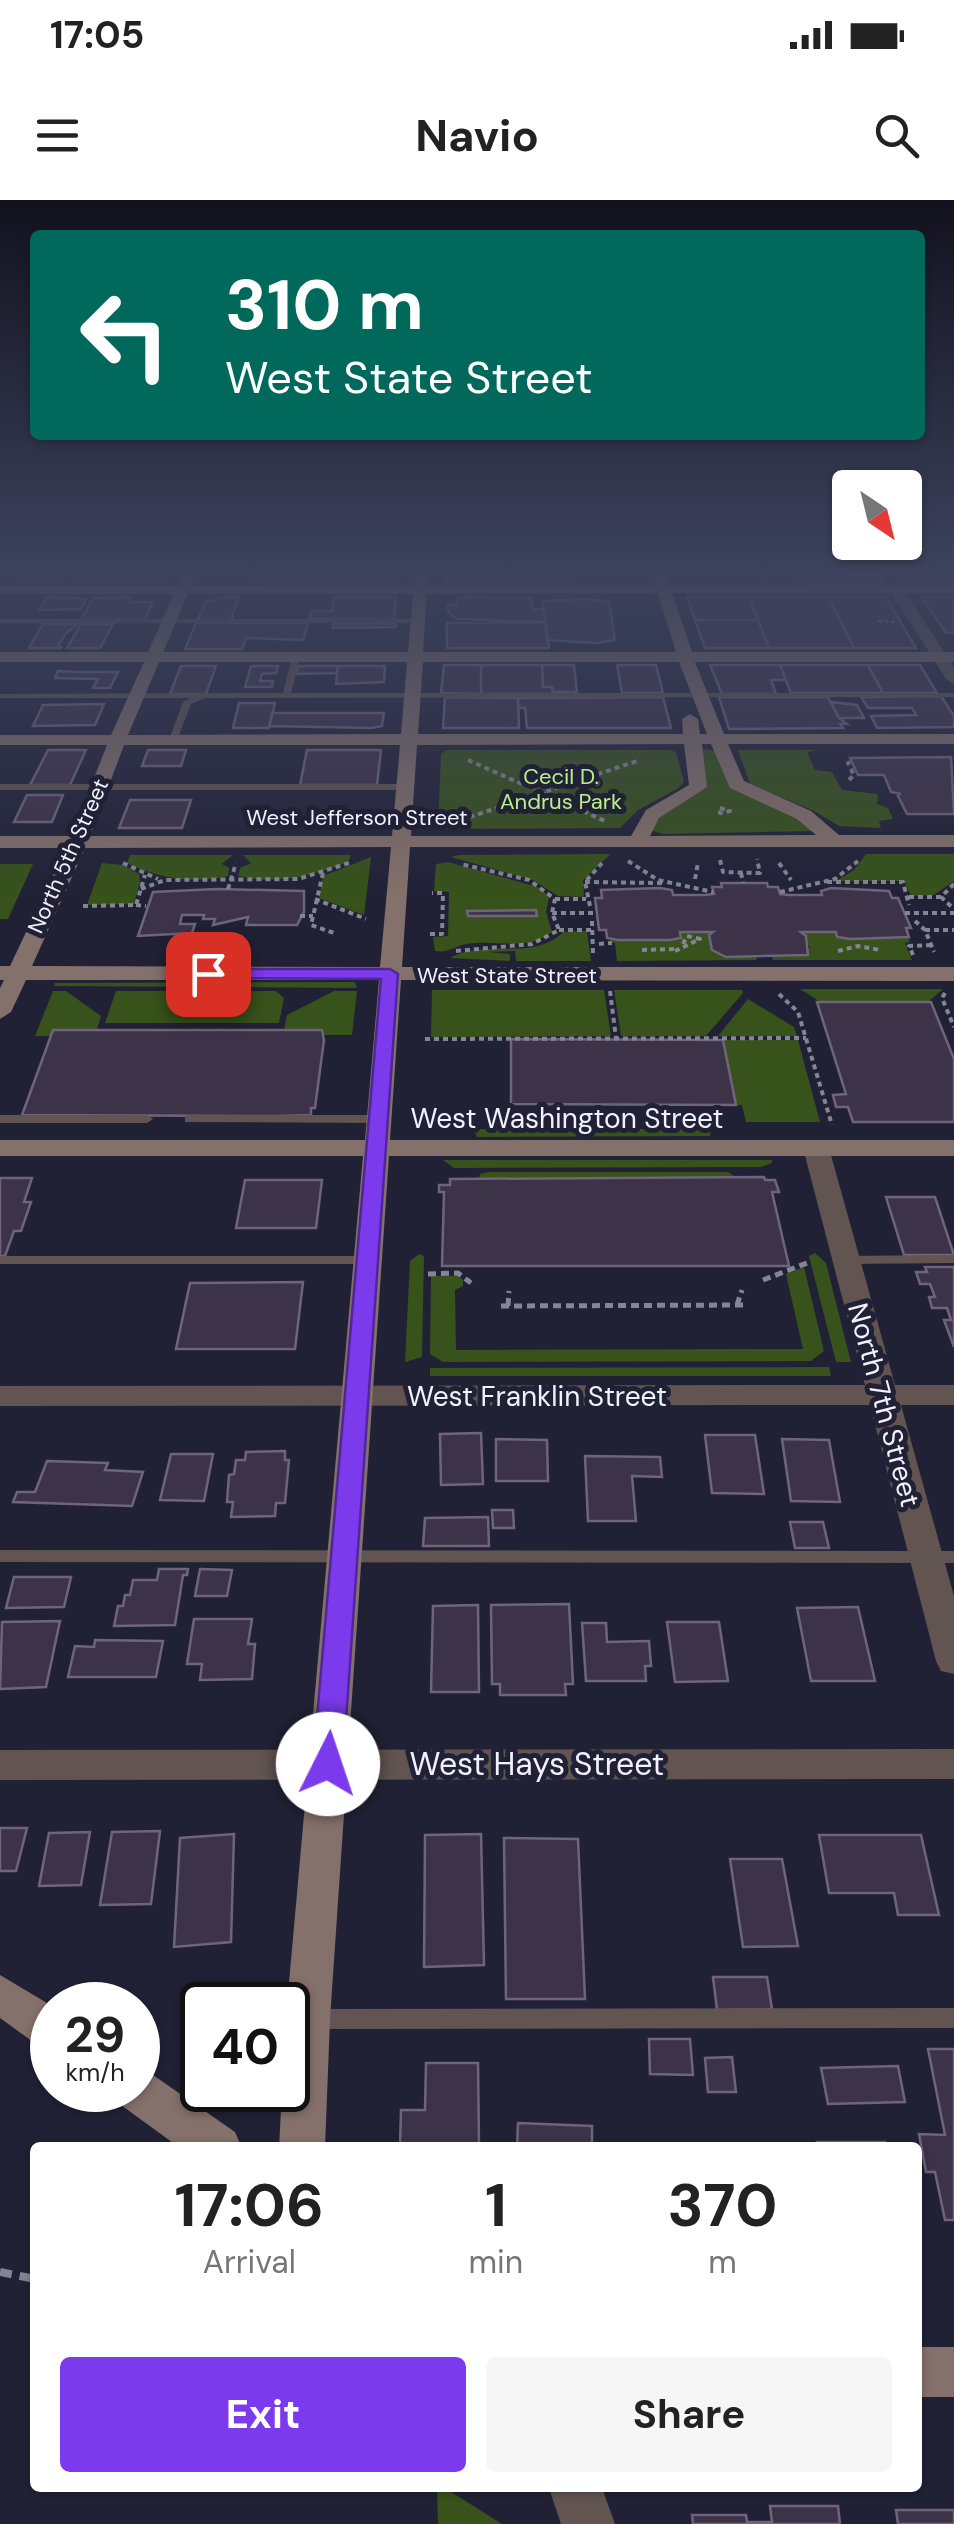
<!DOCTYPE html>
<html lang="en">
<head>
<meta charset="utf-8">
<style>
	:root { --surface:#fff; --page:#f6f6f6; --text:#222; --muted:#767676; --accent:#7c3aed }
	body { margin:0; font-family:"DM Sans",sans-serif; background:var(--page); color:var(--text); height:100vh; display:flex; flex-direction:column; font-size:38px; white-space:nowrap }
	* { box-sizing:border-box; margin:0 }
	p { font-size:32px; color:var(--muted) }
	.icon { flex:none; width:55px; height:55px; fill:none; stroke:currentColor; stroke-width:2; stroke-linecap:round; stroke-linejoin:round }
	.map { position:relative; flex:1; overflow:hidden }
	.details { position:absolute; left:30px; top:1942px; width:892px; height:350px; display:flex; flex-direction:column; background:var(--surface); border-radius:10px; box-shadow:0 2px 8px #0004 }
	.details>* { flex:none }
	.guide { position:absolute; left:30px; top:30px; width:895px; height:210px; border-radius:10px; box-shadow:0 2px 8px #0004; background:#00695c; color:#fff; overflow:hidden }
	.needle { width:65px; rotate:145deg }
	.controls { position:absolute; left:832px; top:270px; display:grid; gap:20px }
	.controls a { display:grid; place-items:center; width:90px; height:90px; border-radius:10px; background:var(--surface); box-shadow:0 2px 8px #0004; font-size:50px }
	.speed { position:absolute; left:30px; top:1782px; display:flex; gap:20px; font-size:50px; font-weight:700; text-align:center }
	.speed>* { display:grid; place-content:center; width:130px; height:130px; border-radius:50%; background:var(--surface); box-shadow:0 2px 8px #0004; line-height:1 }
	.speed small { font-size:25px; font-weight:400 }
	.speed .limit { border:5px solid #111; border-radius:15px; background:#fff; color:#111 }
	.pin { position:absolute; display:grid; place-items:center; width:85px; height:85px; color:#fff; margin:-42px; border-radius:20px; box-shadow:0 5px 15px #0006 }
	.me { position:absolute; width:110px; margin:-55px; rotate:4deg; stroke-linejoin:round; filter:drop-shadow(0 0 8px #0008) }
	.turn { display:flex; align-items:center; gap:35px; height:210px; padding:0 30px; font-size:45px }
	.turn .icon { width:130px; height:130px; stroke-width:2.5 }
	.turn b { display:block; font-size:70px; line-height:85px }
	.eta { display:flex; justify-content:space-evenly; align-items:center; height:170px; text-align:center }
	.eta b { font-size:60px; font-weight:700; line-height:70px }
	.button { display:flex; gap:20px; margin-top:auto; padding:20px 30px }
	.button a { flex:1; height:115px; border-radius:10px; background:var(--accent); color:#fff; font-size:40px; font-weight:700; line-height:115px; text-align:center }
	.button a+a { background:var(--page); color:var(--text) }
	.status { display:flex; justify-content:space-between; align-items:center; height:70px; padding:0 50px; background:var(--surface); direction:ltr }
	.status svg { height:28px; fill:currentColor }
	header { display:flex; justify-content:space-between; align-items:center; height:130px; padding:0 30px; background:var(--surface); font-size:45px; font-weight:700 }
	.map>svg:first-child { display:block }
</style>
</head>
<body>
<div class="status"><b>17:05</b><svg viewBox="0 0 49 12"><path d="M0 12V9h3v3zM5 12V6h3v6zM10 12V3h3v9zM15 12V0h3v12zM26 1h20v11H26zM47 4h2v5h-2z"/></svg></div>
<header><svg class="icon" aria-label="menu" viewBox="0 0 24 24"><path d="M4 6h16M4 12h16M4 18h16"/></svg>Navio<svg class="icon" aria-label="search" viewBox="0 0 24 24"><circle cx="10" cy="10" r="6"/><path d="M15 15l6 6"/></svg></header>
<div class="map">
<svg width="954" height="2324" viewBox="0 0 954 2324">
	<rect width="100%" height="100%" fill="#212136"/>
	<path fill="#37521a" d="M706 549 717 552 731 588 795 614 813 631 663 634 650 630 665 611 703 589V550Z
		M446 550H670L676 552 684 582 677 589 638 610 620 628 441 629 438 627 441 554Z
		M738 550H821L807 552 815 570 832 572 842 590 878 594 877 604 888 608 893 619 879 621 881 628 839 626 814 611 750 584Z
		M866 654H954V681L934 695 911 696 904 681H836L854 670Z
		M130 655H233L222 664 229 668 228 676C191 684 160 679 127 663Z
		M243 655H351L348 662C313 676 276 685 238 676L240 668 251 663Z
		M459 655 608 654 610 655 583 680 584 697 558 696 533 680 451 657Z
		M371 657 364 715 319 698 323 676Z
		M448 662 541 688 549 698 546 712 552 732C527 752 494 739 466 744 454 747 447 753 435 751L433 737 448 736 449 692 434 691 436 664Z
		M102 663 123 665 139 674 140 682 134 704 87 705Z
		M0 664H33L8 719H0Z
		M587 731 591 761H516L515 751 488 752 510 754V761L450 758C484 738 534 762 563 732Z
		M680 732H713L719 755 756 757 757 760 617 761 615 743 610 742V738Z
		M801 732H836L838 737H908L910 742 905 743 912 760H773L772 757 808 755 806 749 810 748Z
		M355 782 357 788 54 786 55 783Z
		M800 789H941L942 790 929 801H819Z
		M432 790H604L611 836 431 837Z
		M614 790H742L743 793 706 836H621Z
		M53 791H66L101 816 97 829 53 830 50 836H35Z
		M116 791H276L284 798 279 823H105Z
		M334 791H357L352 835H321V830H284L287 815Z
		M748 799 794 827 797 836H718Z
		M723 840H798L820 922H746L742 905H736Z
		M473 929H711L710 936 477 937Z
		M443 960H772V963L761 967 454 968Z
		M488 972H728L739 979H479L480 974Z
		M815 1053 826 1063 851 1162H836L809 1056Z
		M419 1054 424 1056 422 1157 405 1162 410 1061Z
		M804 1067 824 1151 811 1161 443 1162 430 1154 431 1076H458L463 1080V1086L455 1090 456 1150 803 1149 786 1074Z
		M829 1167 831 1176H430V1168Z
		M437 2288H445L502 2324H438Z"/>
	<path fill="#3d3348" stroke="#6f647c" stroke-width="2.5" d="M23 374H58L53 382H17Z
		M76 374H161L162 377 157 381 73 380Z
		M263 374H307L304 382H260Z
		M307 374H338L336 382H304Z
		M354 374H399L398 382H352Z
		M447 374H542V377H526V382H446Z
		M542 374H572L573 383H543Z
		M798 374H878L884 384H809Z
		M902 374H933L954 382H908Z
		M47 397 80 398 86 399 81 409 39 410Z
		M131 397 129 402H153L145 420H81L93 398Z
		M226 397H239L231 420H198L205 402Z
		M334 397H396L394 420 309 419 312 411H332Z
		M459 397 531 398 533 409H544L545 422 457 419 448 412V405H456Z
		M687 397H749L758 420H695Z
		M749 397H828L854 448H769Z
		M828 397H886L916 448H854Z
		M921 397H954V433H946Z
		M590 399 609 402 615 440 597 443 547 440 543 401Z
		M695 420H758L769 448H705Z
		M545 422 549 448H447V423Z
		M196 423H308L303 440 246 438 242 449H185Z
		M396 423 395 427 333 428V424Z
		M43 424H78L65 434 58 446 62 448H29Z
		M81 424H113L100 448H67Z
		M444 465H481V494L441 493Z
		M481 465H542L543 487H552L553 494H481Z
		M542 465H574L577 492H553L552 487H543Z
		M617 465H656L663 493H622Z
		M710 465H780L786 480H771L776 494H722Z
		M780 465H868L883 493H791Z
		M868 465H920L937 493H883Z
		M181 466H216L206 494H170Z
		M251 466H278L276 473 262 474 260 481H273L272 487H245Z
		M298 466H338L337 473 296 474Z
		M338 466H385L384 482 336 484Z
		M58 471 79 472H118L110 488H93L98 479 55 478Z
		M941 496 954 516V527L877 528 871 516 916 515 912 508H868L861 497Z
		M445 497 518 498 519 528H443Z
		M663 497 671 528H527L525 508H518V498Z
		M719 497H828L839 518 847 524H840L843 528 729 529Z
		M831 502 857 505 864 518H839Z
		M239 503H275L269 528H233Z
		M104 504 95 525 33 526 43 505Z
		M272 513H384L382 526 372 528 269 526Z
		M48 550H86L70 585H30Z
		M148 550H186L181 566H142Z
		M307 550H381L377 585H300Z
		M951 557 954 614H907L897 594H901L891 592 884 575H858L850 558Z
		M27 595H63L52 622H14Z
		M130 600H191L182 628H119Z
		M721 683H767L768 687H778L780 694 789 695H822L821 691 831 688 889 691 892 698H898L911 728H906L909 737 850 739 837 737 836 732H801L806 736 808 755 726 757 712 750 709 735 713 732H680L681 738 670 740H618L607 738 606 730H599L595 698H602L601 690 660 688 672 690 673 695H705L714 694 712 687H722Z
		M217 689 304 691V712L297 725H246L248 717 213 725 215 719H203L204 715H182L180 724H195L192 733 138 736 153 692Z
		M536 710 537 716H468L467 711Z
		M817 802H931L954 859V922H853L848 907H836L833 895 846 894Z
		M53 830H322L324 840 315 908H311V915L279 916 22 915Z
		M511 839 723 840 736 905 511 904Z
		M764 977 765 980H775L779 992H772L789 1066H442L444 992H439V985H450V979Z
		M0 978H32L24 1002H31L21 1031H14L5 1056H0Z
		M245 980H322L316 1028H236Z
		M886 997H935L954 1055H904Z
		M925 1067H954V1147L944 1120H951L947 1108H932L929 1097H935L930 1084H920L916 1072H927Z
		M303 1082 295 1149H176L190 1083Z
		M481 1233 483 1284 441 1285 440 1234Z
		M705 1235H755L764 1294 712 1293Z
		M496 1239 547 1240 548 1281H496Z
		M782 1239 829 1240 840 1302 791 1301Z
		M285 1251V1260H289L285 1303H276L275 1316 231 1317 233 1302H227L229 1275 234 1274 236 1260H245L246 1252Z
		M171 1254H213L204 1301 160 1300Z
		M585 1256 660 1257 662 1277 632 1276 636 1321H588Z
		M47 1261 108 1263 105 1270 143 1272 132 1306 13 1302 17 1292H35Z
		M492 1310H513L514 1328H493Z
		M488 1317 489 1346H423L425 1318Z
		M790 1322H823L829 1348H795Z
		M159 1369H188L187 1375H183L175 1425 114 1426 118 1406H123L125 1395H130L133 1380H157Z
		M200 1369 232 1370 227 1396H195Z
		M14 1377H71L64 1407 6 1408Z
		M569 1404 573 1484H565L566 1495H500V1484H492L491 1405Z
		M478 1405 479 1492H431L433 1406Z
		M858 1407 875 1481H811L797 1408Z
		M194 1419H252L248 1444H255L252 1479 200 1480 202 1464H187Z
		M60 1421 46 1487 0 1489 2 1422Z
		M667 1422H719L728 1481 675 1482Z
		M582 1423H606L607 1442 649 1441 651 1466H645L646 1481H586Z
		M95 1440 163 1441 156 1477H68L75 1446 94 1447Z
		M0 1628H27L16 1671H0Z
		M160 1631 151 1704 100 1705 112 1632Z
		M90 1632 81 1685 39 1686 49 1633Z
		M234 1634 231 1742 174 1747 180 1638Z
		M481 1634 484 1765 424 1767 425 1635Z
		M819 1635H921L939 1715H898L894 1693H829Z
		M504 1638 578 1639 585 1799H506Z
		M730 1659H782L798 1746 743 1747Z
		M713 1777H767L772 1809 717 1810Z
		M649 1839H690L693 1875 650 1874Z
		M928 1849H954V2020H945L935 1972H926L919 1934 945 1935Z
		M732 1857 736 1892H708L705 1858Z
		M426 1863H478L479 1944 400 1945 401 1910H425Z
		M898 1866 905 1902 828 1904 821 1868Z
		M518 1923 592 1926V1948H517Z
		M817 1942H885L886 1948H818Z
		M770 2306H838L840 2324H693L692 2315H746L747 2322H772Z
		M896 2310H954V2324H898Z"/>
	<g fill="none" stroke-linecap="round" stroke-linejoin="round">
		<path stroke="#858595" stroke-width="2.5" stroke-dasharray="4 2.5" stroke-linecap="butt" d="M878 421 895 422"/>
		<path stroke="#858595" stroke-width="4" stroke-dasharray="5 4" stroke-linecap="butt" d="M468 560 605 621
			M849 580 854 575 848 563 852 562
			M720 608 730 611 720 613Z
			M461 620 640 560
			M720 660 723 672 760 673 757 659
			M628 661 658 680 713 692
			M123 663 158 679
			M779 663 791 680
			M323 673 311 725 337 734
			M741 673 743 683
			M695 679 698 663
			M585 682 662 683
			M827 682H903L909 705
			M954 684 941 697 954 709
			M141 689 165 680 298 679 349 663
			M228 689 236 663
			M780 692 835 679 858 661
			M909 697H941
			M315 699 366 719
			M555 699H586
			M136 705 146 706
			M83 706 136 705 145 675
			M590 706 585 682 603 662
			M552 713H597
			M905 713H954
			M300 716H313
			M592 721 593 754
			M915 721 925 730 934 752
			M559 730H591
			M925 730H954
			M430 734H442L443 693H432
			M599 744 612 743
			M642 750 675 749
			M456 751 532 744 559 730 552 713 555 699 529 680 461 664
			M675 751 700 739 687 736 683 744 686 747
			M838 751 858 746 880 750
			M913 755 909 746 931 745
			M610 791 616 838
			M945 793 942 798 954 827
			M779 794 798 812 832 925
			M425 839 806 838"/>
		<path stroke="#858595" stroke-width="5" stroke-dasharray="8 5" stroke-linecap="butt" d="M428 1074 458 1073 471 1083
			M763 1080 807 1063
			M737 1105 742 1090
			M501 1106 747 1105
			M508 1106 509 1091"/>
		<path stroke="#858595" stroke-width="8" stroke-dasharray="12 8" stroke-linecap="butt" d="M0 2072 35 2079"/>
		<path fill="#625551" fill-rule="evenodd" d="M0 419H418L422 421 418 423H0Z
			M296 455 300 457 291 493H954V497L205 498 191 504 177 540 173 543 169 540 183 502 190 498H0V494L283 493 292 457Z
			M0 584H405L410 587 405 590H0Z
			M0 915H147L153 919 147 923H0Z
			M189 915H379L385 919 379 923 185 922V916Z
			M954 1055V1063L845 1064 838 1060 845 1056Z
			M0 1056H368L375 1060 368 1064H0Z
			M0 1350 954 1351V1363L0 1362Z
			M954 1808V1828L312 1829 304 1826 301 1819 304 1812 312 1809Z"/>
		<path fill="#625551" fill-rule="evenodd" d="M891 386H901L954 467V484L946 479 889 389Z
			M816 940 829 948 895 1185H954V1205H901L954 1396V1474L941 1471 936 1461 870 1205 0 1206V1186L865 1185 803 948Z
			M954 1549V1579L0 1580V1550Z
			M549 2288H602L615 2324H561Z"/>
		<path fill="#85716b" fill-rule="evenodd" d="M183 374H193L191 386 414 385 415 374H429L428 385H655L652 374H666L669 385H954V393H672L692 452H954V462H695L724 534H954V544H728L744 581 811 611 839 635H954V647H410L402 767H954V781L401 780 390 940H954V956H389L330 1819 325 1948H279L282 1890H288L287 1805 363 956H0V940H365L379 780H26L11 812 0 819V788L4 780H0V766H10L66 648H0V636H71L107 545H0V535H111L144 462H0V452H148L174 394H0V386H177ZM658 393 676 452H423L427 394ZM188 394H413L408 452H163ZM159 462H407L401 534 128 535ZM423 462H679L707 534H700L698 519 690 514 682 519 683 534H418ZM684 544 689 585 646 610 631 636H411L417 545ZM702 544H711L730 588 797 619 816 635 650 636 659 618 707 587ZM124 545H400L392 636H90ZM391 647 380 767 32 766 85 648Z
			M0 1775 52 1806V1850L36 1844 0 1818Z
			M138 1869 153 1875 235 1932 242 1948H180L121 1905 114 1890H138Z
			M918 2147H954V2197H918Z"/>
	</g>
	<linearGradient id="sky" x2="0" y2="1"><stop stop-color="#12121e"/><stop offset="0.53" stop-color="#3d435d"/><stop offset="1" stop-color="#3d435d" stop-opacity="0"/></linearGradient>
	<rect width="954" height="700" fill="url(#sky)"/>
	<path fill="#7c3aed" stroke="#51269a" stroke-width="2.5" d="M390 769 398 774 343 1564 338 1573 328 1576 318 1573 313 1564 381 779 208 778 200 774 208 769Z"/>
	<g text-anchor="middle" dominant-baseline="central" stroke-width="10" stroke-linejoin="round" paint-order="stroke">
		<g font-size="22" fill="#bbf089" stroke="#212136">
			<text x="561" y="576">Cecil D.<tspan x="561" dy="25">Andrus Park</tspan></text>
		</g>
		<g font-size="22" fill="#f1f1fd" stroke="#212136">
			<text x="357" y="617">West Jefferson Street</text>
			<text transform="translate(68 656) rotate(-66)">North 5th Street</text>
			<text x="507" y="775">West State Street</text>
		</g>
		<g font-size="28" fill="#f1f1fd" stroke="#212136">
			<text x="567" y="918">West Washington Street</text>
			<text x="537" y="1196">West Franklin Street</text>
			<text transform="translate(884 1205) rotate(75)">North 7th Street</text>
		</g>
		<g font-size="32" fill="#f1f1fd" stroke="#212136">
			<text x="537" y="1564">West Hays Street</text>
		</g>
	</g>
</svg>
<div class="controls">
<a><svg class="needle" viewBox="-14 -14 28 28"><path d="M0-13l5 13h-10z" fill="#e53935"/><path d="M0 13l5-13h-10z" fill="#767676"/></svg></a>
</div>
<div class="speed"><div>29<small>km/h</small></div><div class="limit">40</div></div>
<div class="pin" style="left:208px;top:774px;background:#d93025"><svg class="icon" aria-label="arrive" viewBox="0 0 24 24"><path d="M6 21V4h12l-3 4 3 4H6"/></svg></div>
<svg class="me" style="left:328px;top:1564px" viewBox="-20 -20 40 40"><circle r="19" fill="#fff"/><path d="M0-13L10 11 0 6-10 11z" fill="#7c3aed"/></svg>
<div class="guide">
<div class="turn"><svg class="icon" aria-label="left" viewBox="0 0 24 24"><path d="M17 20v-9H6M10 6l-5 5 5 5"/></svg><div><b>310 m</b>West State Street</div></div>
</div>
<section class="details">
<div class="eta">
<div><b>17:06</b><p>Arrival</p></div>
<div><b>1</b><p>min</p></div>
<div><b>370</b><p>m</p></div>
</div>
<div class="button"><a>Exit</a><a>Share</a></div>
</section>
</div>
</body>
</html>
